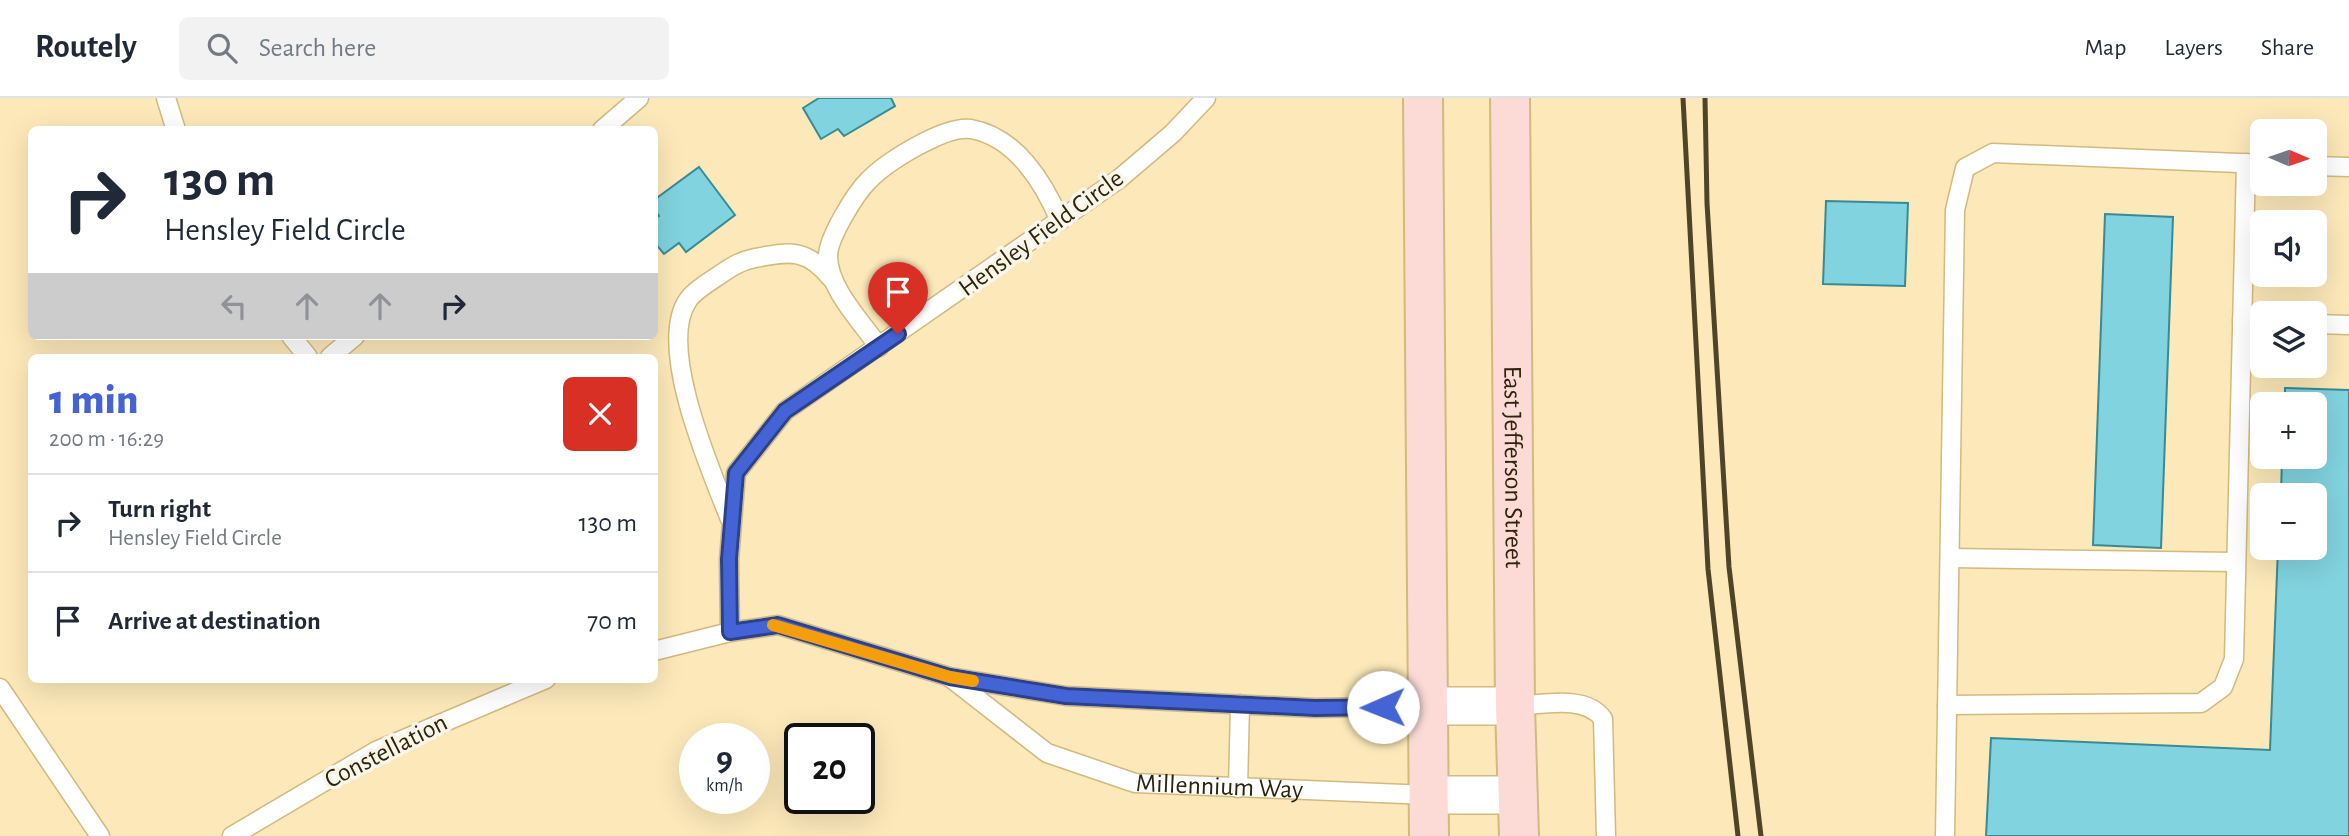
<!DOCTYPE html>
<html lang="en">
<head>
<meta charset="utf-8">
<style>
	:root { --surface:#fff; --page:#f2f2f3; --text:#1f2937; --muted:#747a83; --line:#e0e1e3; --accent:#4464d6 }
	body { margin:0; font-family:"Alegreya Sans",sans-serif; background:var(--page); color:var(--text); height:100vh; display:flex; flex-direction:column; font-size:26px; white-space:nowrap }
	* { box-sizing:border-box; margin:0 }
	p { font-size:23px; color:var(--muted) }
	.icon { flex:none; width:38px; height:38px; fill:none; stroke:currentColor; stroke-width:2; stroke-linecap:round; stroke-linejoin:round }
	.map { position:relative; flex:1; overflow:hidden }
	.details { position:absolute; left:28px; top:256px; width:630px; height:329px; display:flex; flex-direction:column; background:var(--surface); border-radius:10px; box-shadow:0 7px 28px #0002 }
	.details>* { flex:none }
	.hud { position:absolute; left:28px; top:28px; width:630px; height:214px; border-radius:10px; box-shadow:0 7px 28px #0002; background:#fff; color:var(--text); overflow:hidden }
	.needle { width:46px; rotate:92deg }
	.tools { position:absolute; left:2250px; top:21px; display:grid; gap:14px }
	.tools a { display:grid; place-items:center; width:77px; height:77px; border-radius:10px; background:var(--surface); box-shadow:0 7px 28px #0002; font-size:35px }
	.speed { position:absolute; left:679px; top:625px; display:flex; gap:14px; font-size:35px; font-weight:700; text-align:center }
	.speed>* { display:grid; place-content:center; width:91px; height:91px; border-radius:50%; background:var(--surface); box-shadow:0 7px 28px #0002; line-height:1 }
	.speed small { font-size:18px; font-weight:400 }
	.speed .limit { border:4px solid #111; border-radius:10px; background:#fff; color:#111 }
	.pin { position:absolute; display:grid; place-items:center; width:60px; height:60px; color:#fff; margin:-72px -30px; border-radius:50% 50% 50% 0; rotate:-45deg; box-shadow:0 0 7px #0007 }
	.pin .icon { rotate:45deg }
	.me { position:absolute; width:77px; margin:-38px; rotate:269deg; stroke-linejoin:round; filter:drop-shadow(0 0 5px #0008) }
	.turn { display:flex; align-items:center; gap:24px; height:147px; padding:0 21px; font-size:32px }
	.turn .icon { width:91px; height:91px; stroke-width:2.5 }
	.turn b { display:block; font-size:49px; line-height:60px }
	.lanes { display:flex; align-items:center; height:66px; padding:0 21px; background:#0003; justify-content:center; gap:35px; direction:ltr }
	.lanes .off { opacity:.35 }
	.round { display:grid; place-items:center; flex:none; width:74px; height:74px; border-radius:10px; background:var(--page) }
	.summary { display:flex; align-items:center; justify-content:space-between; height:119px; padding:0 21px }
	h1 { font-size:42px; font-weight:800; line-height:52px; color:var(--accent) }
	ul { padding:0; list-style:none }
	li { display:flex; align-items:center; gap:21px; height:98px; padding:0 21px; border-top:2px solid var(--line) }
	li div { flex:1 }
	li b { display:block; font-size:26px }
	li em { font-style:normal }
	header { display:flex; align-items:center; gap:42px; box-sizing:border-box; height:98px; padding:0 35px; background:var(--surface); border-bottom:2px solid var(--line) }
	header strong { font-size:33px }
	nav { display:flex; gap:38px; margin-inline-start:auto; font-size:24px }
	.search { width:490px; height:63px; background:var(--page); display:flex; align-items:center; gap:18px; box-sizing:border-box; padding:0 24px; border-radius:10px; color:var(--muted); font-size:26px }
	.map>svg:first-child { display:block }
</style>
</head>
<body>
<header>
<strong>Routely</strong>
<div class="search"><svg class="icon" aria-label="search" viewBox="0 0 24 24"><circle cx="10" cy="10" r="6"/><path d="M15 15l6 6"/></svg>Search here</div>
<nav><a>Map</a><a>Layers</a><a>Share</a></nav>
</header>
<div class="map">
<svg width="2349" height="738" viewBox="0 0 2349 738">
	<rect width="100%" height="100%" fill="#fce8b8"/>
	<path fill="#80d3df" stroke="#368b97" stroke-width="2" d="M819 0H891L895 8 844 38 838 31 821 41 803 10Z
		M699 69 735 117 686 154 679 145 664 156 654 144V121L659 118 654 111V102Z
		M1826 103 1908 105 1905 188 1823 186Z
		M2105 116 2173 119 2161 450 2093 447Z
		M2285 290 2349 292V738H1986L1991 640 2270 652 2278 450H2315V397H2281L2282 359H2315V306H2285Z"/>
	<g fill="none" stroke-linecap="round" stroke-linejoin="round">
		<defs>
			<g id="service">
				<path d="M166 0 176 32"/>
				<path d="M602 32 639 0"/>
				<path d="M2315 68 2349 69"/>
				<path d="M2242 223 2263 224"/>
				<path d="M2315 226 2349 227"/>
				<path d="M291 238 308 259"/>
				<path d="M879 249C861 223 828 190 828 158 828 140 855 96 868 83 886 64 945 27 971 31 1016 39 1044 85 1060 123"/>
				<path d="M330 259 355 238"/>
				<path d="M730 421C711 373 656 248 688 202 694 193 709 184 718 178 731 169 740 163 755 160 791 153 807 151 831 180"/>
				<path d="M1950 460 2236 464"/>
				<path d="M730 534 729 462 736 375 785 313 1119 81 1173 35 1206 0"/>
				<path d="M654 553 730 534 778 527 950 579 1066 598 1315 610 1429 608"/>
				<path id="s1" d="M952 581 1047 655 1135 685 1429 697"/>
				<path d="M0 590 100 738"/>
				<path d="M1947 607 2201 605 2223 589 2234 561 2246 65"/>
				<path d="M1515 608C1541 607 1586 596 1603 621L1606 738"/>
				<path d="M1238 690 1240 606"/>
				<path d="M232 738 376 653 546 581"/>
				<path d="M1945 738 1955 112 1965 70 1993 55 2263 66"/>
			</g>
			<path id="minor" d="M1429 608H1515
				M1429 697H1518"/>
			<g id="secondary">
				<path d="M1423 0 1429 738"/>
				<path id="s2" d="M1510 0 1515 608 1519 738"/>
			</g>
		</defs>
		<use href="#service" stroke="#d2ba7e" stroke-width="21"/>
		<use href="#minor" stroke="#d2ba7e" stroke-width="40"/>
		<use href="#secondary" stroke="#d2ba7e" stroke-width="42"/>
		<use href="#service" stroke="#fff" stroke-width="18"/>
		<use href="#minor" stroke="#fff" stroke-width="37"/>
		<use href="#secondary" stroke="#fcdbd7" stroke-width="38"/>
		<path stroke="#4f4427" stroke-width="5" d="M1683 0 1708 471 1738 738
			M1705 0 1707 105 1729 469 1761 738"/>
	</g>
	<g fill="none" stroke-linecap="round" stroke-linejoin="round">
		<defs>
			<path id="route" d="M898 236 785 313 736 375 729 461 730 534 778 527 950 579 1066 598 1315 610 1383 609"/>
		</defs>
		<use href="#route" stroke="#2c418b" stroke-width="18"/>
		<use href="#route" stroke="#4464d6" stroke-width="12"/>
		<path stroke="#f59e0b" stroke-width="12" d="M773 527 950 579 973 583"/>
	</g>
	<g text-anchor="middle" dominant-baseline="central" stroke-width="7" stroke-linejoin="round" paint-order="stroke">
		<g font-size="26" fill="#2d240b" stroke="#fbf6ea">
			<text transform="translate(1041 135) rotate(-36)">Hensley Field Circle</text>
			<text stroke="none"><textPath href="#s2" startOffset="369">East Jefferson Street</textPath></text>
			<text transform="translate(386 653) rotate(-27)">Constellation</text>
			<text stroke="none"><textPath href="#s1" startOffset="298">Millennium Way</textPath></text>
		</g>
	</g>
</svg>
<div class="tools">
<a><svg class="needle" viewBox="-14 -14 28 28"><path d="M0-13l5 13h-10z" fill="#e53935"/><path d="M0 13l5-13h-10z" fill="#747a83"/></svg></a>
<a><svg class="icon" aria-label="sound" viewBox="0 0 24 24"><path d="M4 9h4l5-4v14l-5-4H4zM17 9q2 3 0 6"/></svg></a>
<a><svg class="icon" aria-label="layers" viewBox="0 0 24 24"><path d="M12 4l9 5-9 5-9-5zM3 14l9 5 9-5"/></svg></a>
<a>+</a>
<a>−</a>
</div>
<div class="speed"><div>9<small>km/h</small></div><div class="limit">20</div></div>
<div class="pin" style="left:898px;top:236px;background:#d93025"><svg class="icon" aria-label="arrive" viewBox="0 0 24 24"><path d="M6 21V4h12l-3 4 3 4H6"/></svg></div>
<svg class="me" style="left:1383px;top:609px" viewBox="-20 -20 40 40"><circle r="19" fill="#fff"/><path d="M0-13L10 11 0 6-10 11z" fill="#4464d6"/></svg>
<div class="hud">
<div class="turn"><svg class="icon" aria-label="right" viewBox="0 0 24 24"><path d="M7 20v-9h11M14 6l5 5-5 5"/></svg><div><b>130 m</b>Hensley Field Circle</div></div>
<div class="lanes"><svg class="icon off" aria-label="left" viewBox="0 0 24 24"><path d="M17 20v-9H6M10 6l-5 5 5 5"/></svg><svg class="icon off" aria-label="ahead" viewBox="0 0 24 24"><path d="M12 20V5M6 11l6-6 6 6"/></svg><svg class="icon off" aria-label="ahead" viewBox="0 0 24 24"><path d="M12 20V5M6 11l6-6 6 6"/></svg><svg class="icon" aria-label="right" viewBox="0 0 24 24"><path d="M7 20v-9h11M14 6l5 5-5 5"/></svg></div>
</div>
<section class="details">
<div class="summary"><div><h1>1 min</h1><p>200 m · 16:29</p></div><a class="round" style="background:#d93025;color:#fff"><svg class="icon" aria-label="close" viewBox="0 0 24 24"><path d="M6 6l12 12M18 6L6 18"/></svg></a></div>
<ul>
<li><svg class="icon" aria-label="right" viewBox="0 0 24 24"><path d="M7 20v-9h11M14 6l5 5-5 5"/></svg><div><b>Turn right</b><p>Hensley Field Circle</p></div><em>130 m</em></li>
<li><svg class="icon" aria-label="arrive" viewBox="0 0 24 24"><path d="M6 21V4h12l-3 4 3 4H6"/></svg><div><b>Arrive at destination</b></div><em>70 m</em></li>
</ul>
</section>
</div>
</body>
</html>
